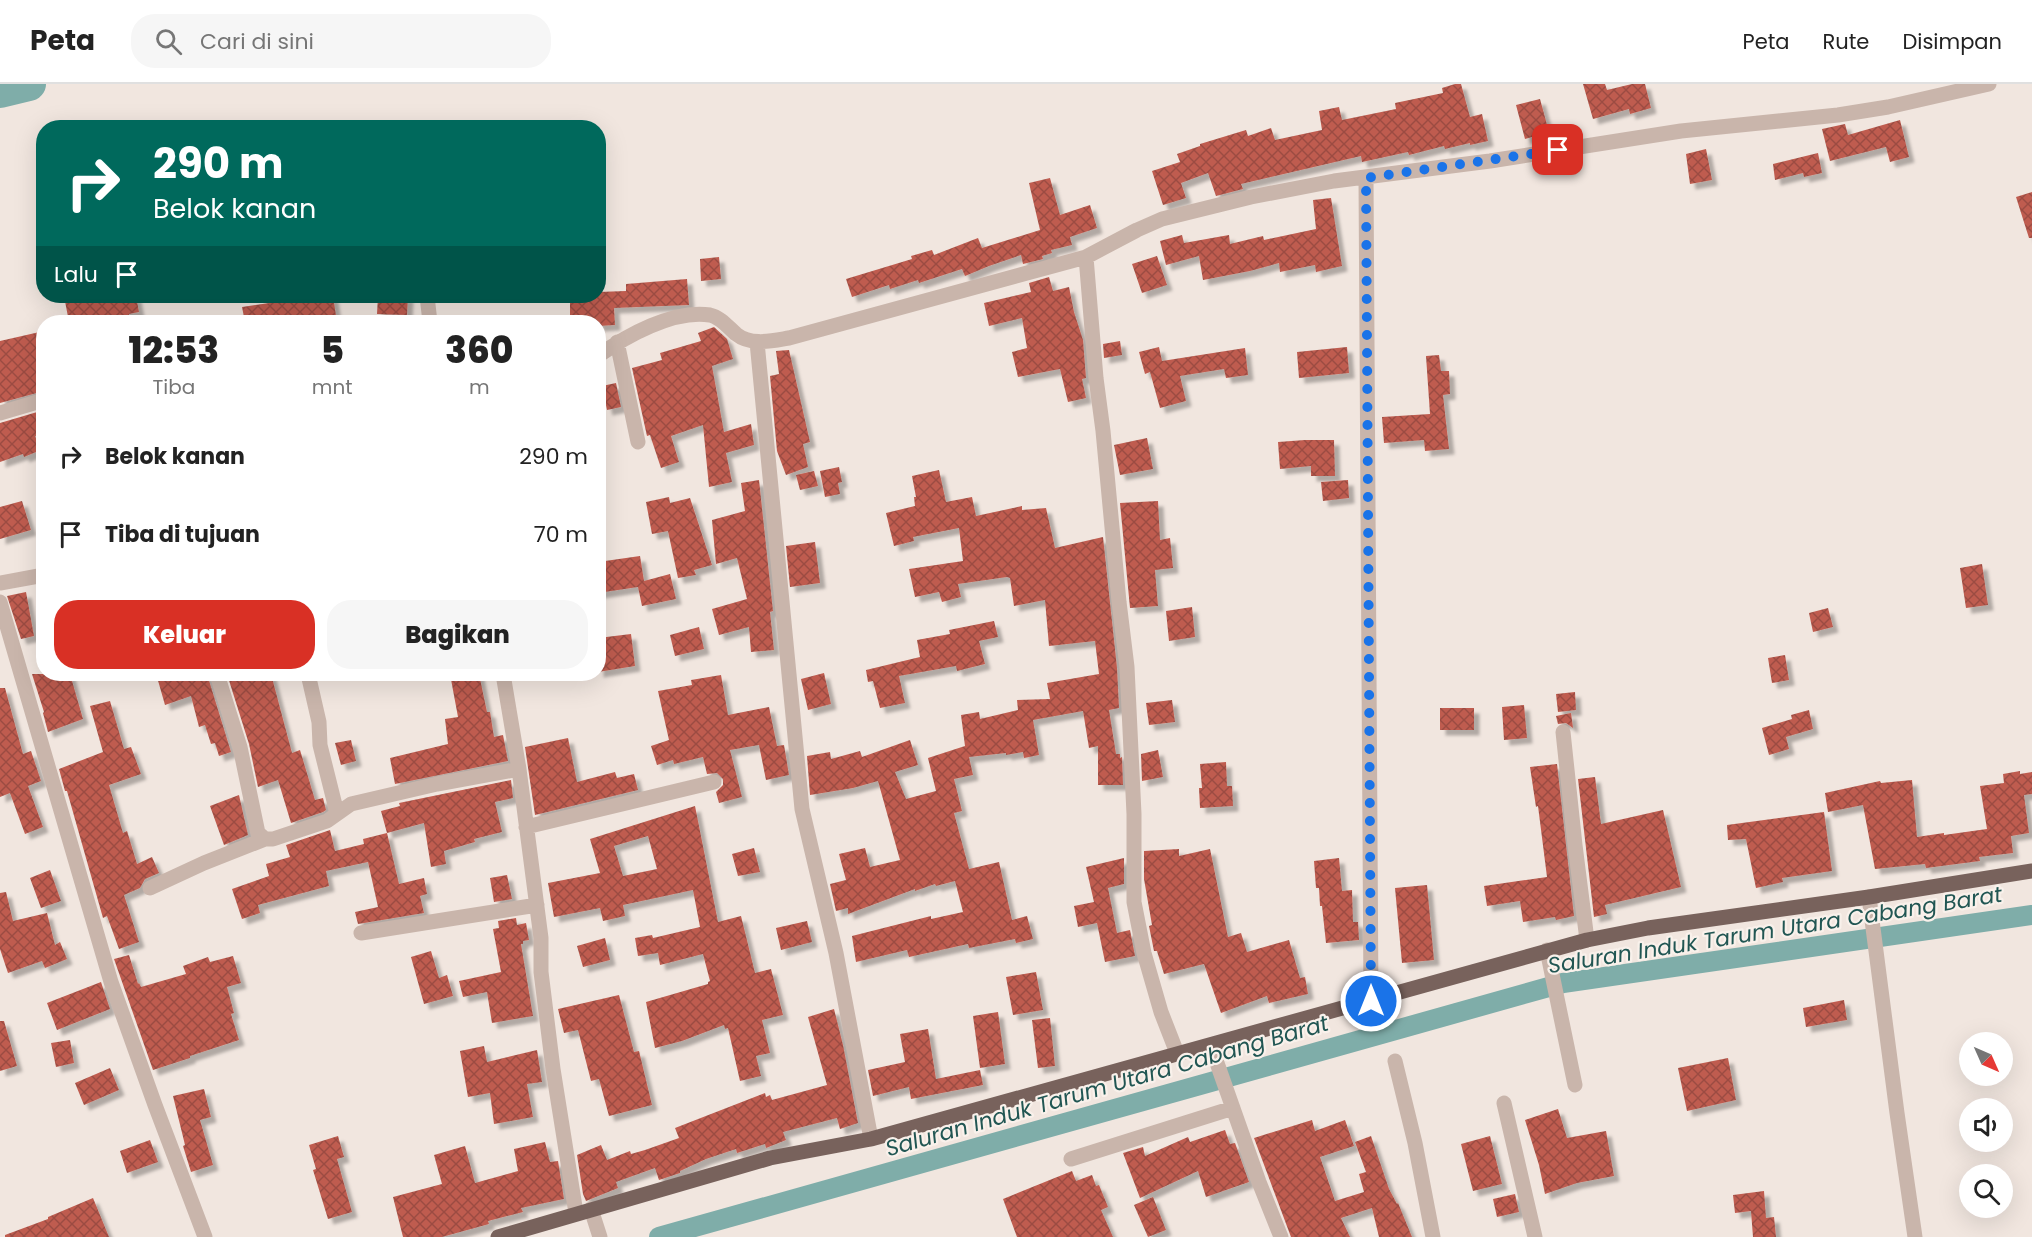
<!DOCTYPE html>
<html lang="id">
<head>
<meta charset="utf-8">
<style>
	:root { --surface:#fff; --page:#f6f6f6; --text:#222; --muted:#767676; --line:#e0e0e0; --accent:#d93025 }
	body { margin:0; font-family:Poppins,sans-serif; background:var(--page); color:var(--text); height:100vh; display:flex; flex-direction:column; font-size:22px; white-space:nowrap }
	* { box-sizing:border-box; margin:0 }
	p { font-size:20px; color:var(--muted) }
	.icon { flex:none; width:33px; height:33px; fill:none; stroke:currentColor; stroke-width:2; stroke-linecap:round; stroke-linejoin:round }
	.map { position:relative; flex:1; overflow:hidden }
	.panel { position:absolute; left:36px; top:231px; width:570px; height:366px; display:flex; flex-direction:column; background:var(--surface); border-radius:24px; box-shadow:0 6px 24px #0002 }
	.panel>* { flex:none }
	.top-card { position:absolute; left:36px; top:36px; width:570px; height:183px; border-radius:24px; box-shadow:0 6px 24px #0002; background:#00695c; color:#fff; overflow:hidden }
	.needle { width:39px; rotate:135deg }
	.tools { position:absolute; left:1959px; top:948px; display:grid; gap:12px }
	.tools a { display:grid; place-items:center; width:54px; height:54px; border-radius:50%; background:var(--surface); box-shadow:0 6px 24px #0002; font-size:30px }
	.pin { position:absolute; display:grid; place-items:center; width:51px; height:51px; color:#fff; margin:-26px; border-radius:12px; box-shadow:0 3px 9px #0006 }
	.me { position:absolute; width:66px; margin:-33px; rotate:0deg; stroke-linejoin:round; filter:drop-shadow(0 0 4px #0008) }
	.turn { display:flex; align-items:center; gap:21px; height:126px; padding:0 18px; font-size:27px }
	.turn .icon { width:78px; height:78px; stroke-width:2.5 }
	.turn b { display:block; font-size:42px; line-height:51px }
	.then { display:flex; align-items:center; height:57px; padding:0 18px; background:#0003; gap:12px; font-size:22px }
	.eta { display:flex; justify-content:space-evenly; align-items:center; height:102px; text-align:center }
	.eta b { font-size:36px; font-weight:800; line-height:42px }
	.cta { display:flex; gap:12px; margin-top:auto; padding:12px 18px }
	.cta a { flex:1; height:69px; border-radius:24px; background:var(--accent); color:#fff; font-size:24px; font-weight:800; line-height:69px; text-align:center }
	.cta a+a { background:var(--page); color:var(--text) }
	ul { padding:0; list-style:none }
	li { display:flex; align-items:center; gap:18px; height:78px; padding:0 18px }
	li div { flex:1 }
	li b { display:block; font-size:22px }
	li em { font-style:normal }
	header { display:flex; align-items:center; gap:36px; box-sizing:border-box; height:84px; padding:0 30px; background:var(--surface); border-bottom:2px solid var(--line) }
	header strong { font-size:28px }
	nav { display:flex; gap:33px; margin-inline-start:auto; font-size:21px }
	.search { width:420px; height:54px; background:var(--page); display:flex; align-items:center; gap:15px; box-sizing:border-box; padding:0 21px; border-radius:24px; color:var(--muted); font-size:22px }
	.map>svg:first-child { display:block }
</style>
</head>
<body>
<header>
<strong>Peta</strong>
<div class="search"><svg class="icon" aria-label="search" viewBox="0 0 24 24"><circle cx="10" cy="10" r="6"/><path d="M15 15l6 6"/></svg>Cari di sini</div>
<nav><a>Peta</a><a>Rute</a><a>Disimpan</a></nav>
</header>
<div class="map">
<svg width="2032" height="1153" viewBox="0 0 2032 1153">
	<defs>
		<pattern id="building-cross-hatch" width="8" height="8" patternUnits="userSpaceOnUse" patternTransform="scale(1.5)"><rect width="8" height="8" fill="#bf5c4f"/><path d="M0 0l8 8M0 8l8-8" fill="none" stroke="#9c4c42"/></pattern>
		<filter id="shadow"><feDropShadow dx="5.5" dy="5.5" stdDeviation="1.5" flood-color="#0004"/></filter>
	</defs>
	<rect width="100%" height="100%" fill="#f1e6df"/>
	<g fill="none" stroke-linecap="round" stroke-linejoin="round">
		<path stroke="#7fada9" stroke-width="20" d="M659 1153 1563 899 2032 831"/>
		<path stroke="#7fada9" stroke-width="34" d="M0 7 29 0"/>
	</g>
	<path fill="url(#building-cross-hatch)" fill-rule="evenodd" filter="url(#shadow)" d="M1455 0H1461L1470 33 1482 30 1488 57 1470 61V59L1445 65 1444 62 1409 71 1408 68 1362 78 1361 72 1241 100 1243 105 1216 112 1208 89 1181 99 1186 114 1163 121 1152 87 1180 78 1177 70 1200 62V60L1246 46 1248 52 1271 44 1275 56 1322 46 1319 27 1339 23 1342 36 1396 25 1395 19 1443 9 1442 4Z
		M1583 0H1605L1607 6 1632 0H1645L1651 24 1630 30 1629 25 1593 35Z
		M1540 15 1549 48 1525 55 1516 21Z
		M1900 36 1909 73 1890 78 1886 63 1830 77 1822 45 1845 40 1848 51Z
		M1706 65 1712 96 1690 100 1686 70Z
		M1818 69 1822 89 1804 93 1803 89 1775 96 1773 80Z
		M1050 94 1060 131 1090 121 1097 144 1070 153 1072 161 1051 166 1052 169 1042 172 1043 175 1023 180 1021 171 989 182 965 192 962 185 919 199 918 196 890 205 889 201 852 213 846 195 912 175 911 172 932 166 934 171 978 154 982 164 1040 146 1029 99Z
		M2032 108V154H2029L2016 113Z
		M1331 114 1342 182 1316 188 1315 181 1280 188 1279 179 1250 187 1203 196 1199 172 1166 181 1160 157 1182 151 1184 159 1229 151 1230 160 1263 152 1264 156 1316 145 1313 116Z
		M1157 172 1167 201 1142 209 1132 180Z
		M719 173 721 195 701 197 700 175Z
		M1049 193 1053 207 1069 203 1074 228 1083 256 1086 294 1082 295 1086 314 1068 318 1060 285 1018 293 1012 268 1027 264 1022 234 989 242 984 219 1031 208 1029 199Z
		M687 195 689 221 614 224 615 241 598 242V238H570V215L593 216V212H598V208L626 207V200Z
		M64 212H81L82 216 108 212H136L139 228 129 230 131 238H69Z
		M309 212H333L337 238H245L242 223 310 213Z
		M378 212H408L407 231 377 230Z
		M714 243 727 255 733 275 712 282 724 348 751 340 754 361 726 369 732 398 709 403 703 341 671 352 679 378 661 384 650 351 647 352 632 284 662 276 660 269 701 257 698 249Z
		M44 247V307L0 319V257Z
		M1120 257 1122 271 1104 274 1103 260Z
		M1159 263 1162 277 1245 264 1248 291 1226 294 1224 285 1180 292 1186 317 1160 324 1150 288 1145 290 1139 268Z
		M1347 263 1349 289 1299 294 1297 268Z
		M789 266 810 358 803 360 808 383 786 391 777 367 770 292 779 290 776 267Z
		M1439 271 1441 287H1449L1450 310 1443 311 1449 365 1425 367 1424 356 1384 359 1382 333 1430 330 1426 272Z
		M616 299 621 323 607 326 602 302Z
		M44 326V351L35 352 41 366 24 373 23 370 0 378V339Z
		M1147 354 1153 385 1120 391 1114 361Z
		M1305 356H1334L1335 392H1311V382L1280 385 1278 358Z
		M839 383 842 398 838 399 840 410 825 413 820 387Z
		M939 386 946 418 972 413 976 432 1022 422V426L1046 424 1055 464 1103 453 1117 584 1119 624 1109 626 1116 670H1120V674L1122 673 1123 701H1098V662L1089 664 1083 627 1033 636 1039 671 1024 674 1023 668 1006 671V669L969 673 973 691 954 695 962 727 954 729 969 785 999 778 1012 836 1027 832 1033 855 1016 859 1015 855 969 864 968 860 909 873 907 866 856 878 852 852 931 832V835L963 828 955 797 936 802 935 800 915 807V805L848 830V824L836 827 830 800 846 796 839 770 865 764 870 783 900 776 878 697 853 704 810 711 807 672 830 668 831 675 860 667 862 673 910 656 918 681 895 688 906 715 936 707 928 674 965 662 961 631 979 628 980 635 1018 626 1017 616 1050 615 1047 599 1099 590 1095 557 1049 562 1045 516 1014 522 1010 494 1007 493 958 500 961 513 942 518 939 508 915 513 909 485 963 477 959 444 913 453 914 457 894 462 886 429 915 422 914 413H916L912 392Z
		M814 387 818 402 800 406 796 391Z
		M759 396 773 527 770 528 774 566 751 568 749 543 719 551 712 525 747 515 737 474 716 480 712 436 745 427 741 399Z
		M1348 396 1349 414 1323 417 1321 398Z
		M669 413 670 419 690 414 712 481 694 486 696 491 678 494 668 447 652 450 646 418Z
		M22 417 31 446 0 455V423Z
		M1158 417 1160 456 1170 454 1173 484 1155 486 1158 522 1130 524 1120 419Z
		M815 458 820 499 790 503 786 462Z
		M640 472 644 497 670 490 676 515 642 522 638 503 598 509V478Z
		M1982 480 1988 521 1966 524 1960 484Z
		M26 508 34 552 21 555 7 512Z
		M1192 523 1195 553 1169 557 1166 527Z
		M1828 524 1833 543 1813 548 1809 529Z
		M994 537 998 553 979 557 985 580 957 587 956 582 899 592 905 619 880 624 873 597 868 598 866 586 920 573 917 556 950 550 949 546Z
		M699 543 704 565 675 572 670 551Z
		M631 550 635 582 598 588V554Z
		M1785 571 1789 596 1772 599 1768 574Z
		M824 589 831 620 808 626 801 595Z
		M32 590H70L83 635 48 648 43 629 44 628Z
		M169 590H207L231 668 219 672 215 659 211 660 205 641 199 643 191 612 165 621 157 593Z
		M227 590H271L292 669 300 666 315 716 323 714 326 726 323 728 291 739 278 696 258 703 249 660Z
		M450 590H479L487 628H490L494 653 503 651 508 677 395 700 390 674 448 660 445 635 458 633Z
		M721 591 728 631 769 623 777 662 784 661 789 691 766 696 759 661 730 666 742 713 719 719 716 708 723 701V695L717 689 707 690 703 673 674 680 673 676 657 681 651 662 669 656 658 607 692 601 691 596Z
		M0 604H5L23 670 31 667 41 697 28 702 43 743 25 750 10 709 0 713Z
		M1575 608 1576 626 1558 628 1556 610Z
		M1172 616 1175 638 1149 641 1146 619Z
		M110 617 124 665 131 663 141 690 109 701 123 749 127 747 137 780 152 773 159 789 145 795 140 804 124 811 139 858 119 865 107 832 103 834 67 707H65L59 685 103 668 90 622Z
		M1524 621 1527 654 1504 656 1502 623Z
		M1440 624H1474V646H1440Z
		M1809 626 1813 645 1786 653 1789 665 1769 671 1762 644 1792 635 1791 631Z
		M1571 629 1573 644 1566 639 1558 640 1556 632Z
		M568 654 577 698 615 688 617 694 634 690 638 706 535 731 525 663Z
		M351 656 356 677 341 681 335 659Z
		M1158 666 1163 693 1142 697 1141 670Z
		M1226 678 1227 702H1232L1233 722 1200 724 1199 704H1202L1200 680Z
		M1557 680 1574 832 1556 836 1555 833 1523 838 1520 817 1487 822 1484 802 1547 793 1538 722 1536 723 1530 683Z
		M2020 687V690L2032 688V710L2024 711 2029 749 2011 752 2013 769 1979 773 1980 777 1926 784 1925 780 1875 785 1863 721 1828 728 1825 709 1880 697 1881 699 1912 696 1917 753 1944 749V751L1987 745 1980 702 2004 699 2003 690Z
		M1595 693 1601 740 1663 726 1681 803 1605 821 1607 830 1594 833 1578 695Z
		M511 696 513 714 495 718 502 748 474 755 475 758 444 767 446 780 431 783 424 739 387 749 381 727 400 722 399 719Z
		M239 711 248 751 224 761 210 722Z
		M695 722 718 838 741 832 755 889 771 885 783 931 762 936 770 969 756 972 761 992 740 997 728 944 725 945 724 941 682 957 655 964 646 918 708 900V898L710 897 703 870 660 881 658 869 638 872 635 854 652 851 653 854 700 843 693 806 623 821 625 832 603 837 600 824 554 833 548 799 600 789 590 755ZM648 752 657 785 623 792 614 762Z
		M1824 728 1832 787 1782 794 1783 798 1756 804 1746 755 1728 756 1727 741Z
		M330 746 335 767 364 760 363 755 387 749 399 800 424 794 427 810 420 812 424 829 358 840 355 828 378 823 368 778 326 787 329 802 258 821 260 829 242 835 232 805 269 792 266 780 290 773 286 761Z
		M754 764 760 788 738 792 732 770Z
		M1179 765V772L1210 765 1228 853 1241 849 1247 868 1289 856 1300 894 1305 893 1308 910 1269 919 1267 912 1221 929 1204 880 1164 890 1157 867H1154L1149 842 1152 841 1144 795V767Z
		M1124 774V800L1108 804 1117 849 1130 846 1135 872 1105 878 1097 839 1078 843 1074 822 1094 818 1086 783Z
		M1339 774 1342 807 1352 806 1353 838H1358L1359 856 1326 859 1322 822H1320L1319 804H1316L1314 777Z
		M50 786 61 817 41 824 30 794Z
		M507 791 512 815 494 818 490 794Z
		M1427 801 1434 876 1402 879 1395 804Z
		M6 808 13 837 47 829 55 861 60 858 67 875 45 884 42 877 8 889 0 865V809Z
		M516 834 517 841 526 839 529 856 523 857V860H521L533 932 492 939 487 908 463 913 459 897 501 888 493 845 499 844 498 837Z
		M807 837 812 858 781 866 776 844Z
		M605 854 610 876 583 883 577 862Z
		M431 867 439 894 447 891 453 912 424 920 411 873Z
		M129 871 138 900 139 899 141 903 186 890 183 882 208 873 210 878 233 872 241 899 227 903 234 929 231 930 239 956 190 972V974L153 986 114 875Z
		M1036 888 1043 926 1013 931 1006 893Z
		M101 898 110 925 57 946 47 919Z
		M619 911 634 968 639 967 652 1021 609 1032 599 995 591 997 578 946 564 949 558 925Z
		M1844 916 1847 936 1806 943 1803 924Z
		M834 925 843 961 858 1039 840 1045 837 1034 783 1048 786 1056 766 1064 765 1060 737 1069 736 1065 706 1075 680 1087V1089L659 1096 655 1084 616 1098 618 1104 586 1117 583 1110 577 1071 601 1061 607 1076 630 1067 631 1070 645 1066 679 1054 675 1044 765 1009 766 1013 770 1011 772 1016 827 1001 808 933Z
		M998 928 1005 980 980 984 973 932Z
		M1050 934 1055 982 1038 984 1032 936Z
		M0 937H4L17 982 0 987Z
		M928 945 936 995 980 986 983 1001 911 1015 909 1003 873 1012 868 986 905 978 900 950Z
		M70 956 74 979 56 983 51 959Z
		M484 962 487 978 537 966 542 998 527 1000 533 1033 494 1040 490 1009 468 1013 460 967Z
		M1728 974 1736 1016 1687 1027 1678 984Z
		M110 984 119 1006 84 1021 75 999Z
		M204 1005 211 1033 200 1036 213 1081 191 1088 183 1062 185 1061 173 1012Z
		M1558 1025 1567 1054 1606 1047 1614 1092 1577 1099 1545 1110 1539 1081 1525 1036Z
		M1312 1036 1315 1047 1345 1036 1354 1062 1320 1073 1335 1117 1364 1108 1359 1090 1366 1088 1355 1058 1371 1052 1389 1105 1397 1120 1398 1119 1412 1153H1379L1372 1124 1341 1134 1350 1153H1291L1254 1054Z
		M1225 1046 1230 1060 1235 1059 1249 1098 1206 1113 1198 1087 1140 1114 1123 1069 1143 1063 1145 1072 1188 1053 1190 1058Z
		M338 1052 344 1073 337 1075 352 1128 328 1135 313 1086 316 1085 309 1061Z
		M1490 1052 1502 1100 1473 1107 1461 1060Z
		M150 1056 158 1078 127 1089 120 1067Z
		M545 1058 550 1078 558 1077 564 1115 521 1124 523 1128 488 1137 489 1140 442 1153H403L393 1113 442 1100 434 1071 465 1062 475 1099 518 1087 514 1065Z
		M1072 1087 1076 1097 1092 1091 1096 1102 1099 1101 1108 1123 1101 1126 1113 1153H1017L1003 1115Z
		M1764 1107 1766 1134 1774 1133 1776 1153H1753L1751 1127 1735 1129 1733 1111Z
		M1515 1110 1519 1128 1497 1133 1493 1115Z
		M1153 1113 1166 1146 1148 1153 1134 1121Z
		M93 1114 109 1153H5V1151L48 1135V1133Z"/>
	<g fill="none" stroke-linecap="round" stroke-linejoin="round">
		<path stroke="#c9b5ab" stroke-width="15" d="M1366 94 1371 917
			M1086 173 1096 294 1103 347 1119 518 1127 583 1134 730V818L1144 869 1161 928 1177 969
			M427 212 430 238
			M617 258 638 358
			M757 258 802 725 836 869 871 1055
			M598 272C626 252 674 225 710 231 720 233 728 243 736 250 751 262 771 257 789 254L1086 173 1137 146 1162 135 1251 113 1334 97 1490 77 1681 47 1838 31 1888 23 1989 0
			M0 329 44 316
			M0 499 44 491
			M0 518 111 898 155 1021 205 1153
			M217 590 240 663 258 749 265 755H273L327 737 351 720 437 700 519 685
			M308 590 319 638 320 661 337 729
			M503 590 519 685 541 854V888L553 985 576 1129
			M1563 648 1575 761 1587 856
			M526 743 714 698
			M150 804 204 779 265 755
			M1869 813 1897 1029 1915 1153
			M361 849 537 821
			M1547 866 1575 1001
			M1211 962 1259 1098 1281 1153
			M1395 977 1415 1059 1433 1153
			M1504 1019 1535 1153
			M1071 1075 1233 1024
			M591 1125 600 1153"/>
		<path stroke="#78625c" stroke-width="15" d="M498 1153 770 1074 871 1055 1587 856 1648 844 1869 813 2032 787"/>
	</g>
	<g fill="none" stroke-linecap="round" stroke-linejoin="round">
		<path stroke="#1a73e8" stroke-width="10" stroke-dasharray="0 18" d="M1371 917 1366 94 1558 66"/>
	</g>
	<g text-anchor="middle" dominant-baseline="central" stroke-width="4.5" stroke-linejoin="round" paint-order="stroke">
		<g font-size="22" font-style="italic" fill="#215653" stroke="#f9f1eb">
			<text transform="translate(1775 846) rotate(-9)">Saluran Induk Tarum Utara Cabang Barat</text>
			<text transform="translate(1107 1002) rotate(-16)">Saluran Induk Tarum Utara Cabang Barat</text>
		</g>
	</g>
</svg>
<div class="tools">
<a><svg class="needle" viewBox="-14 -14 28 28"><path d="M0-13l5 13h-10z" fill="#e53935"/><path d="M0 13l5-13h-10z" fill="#767676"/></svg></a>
<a><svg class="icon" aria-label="sound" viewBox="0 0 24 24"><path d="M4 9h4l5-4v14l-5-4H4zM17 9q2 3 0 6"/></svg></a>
<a><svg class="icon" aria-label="search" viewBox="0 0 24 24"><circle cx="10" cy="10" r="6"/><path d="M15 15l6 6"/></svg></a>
</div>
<div class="pin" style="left:1558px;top:66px;background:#d93025"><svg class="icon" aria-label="arrive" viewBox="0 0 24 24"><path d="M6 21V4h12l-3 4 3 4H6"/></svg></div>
<svg class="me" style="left:1371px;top:917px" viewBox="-20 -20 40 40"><circle r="17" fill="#1a73e8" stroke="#fff" stroke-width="3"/><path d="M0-11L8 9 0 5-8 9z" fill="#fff"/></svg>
<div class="top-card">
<div class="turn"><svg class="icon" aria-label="right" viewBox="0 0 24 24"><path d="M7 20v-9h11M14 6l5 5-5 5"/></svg><div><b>290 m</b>Belok kanan</div></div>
<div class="then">Lalu<svg class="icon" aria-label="arrive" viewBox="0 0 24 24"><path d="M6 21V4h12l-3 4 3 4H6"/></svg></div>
</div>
<section class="panel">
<div class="eta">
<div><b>12:53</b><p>Tiba</p></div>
<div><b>5</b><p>mnt</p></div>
<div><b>360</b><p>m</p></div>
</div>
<ul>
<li><svg class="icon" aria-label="right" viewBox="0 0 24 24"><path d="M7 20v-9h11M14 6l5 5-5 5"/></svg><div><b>Belok kanan</b></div><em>290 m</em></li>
<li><svg class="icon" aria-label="arrive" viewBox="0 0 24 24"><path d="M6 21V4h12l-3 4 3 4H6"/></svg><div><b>Tiba di tujuan</b></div><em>70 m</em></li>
</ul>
<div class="cta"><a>Keluar</a><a>Bagikan</a></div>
</section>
</div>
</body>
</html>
